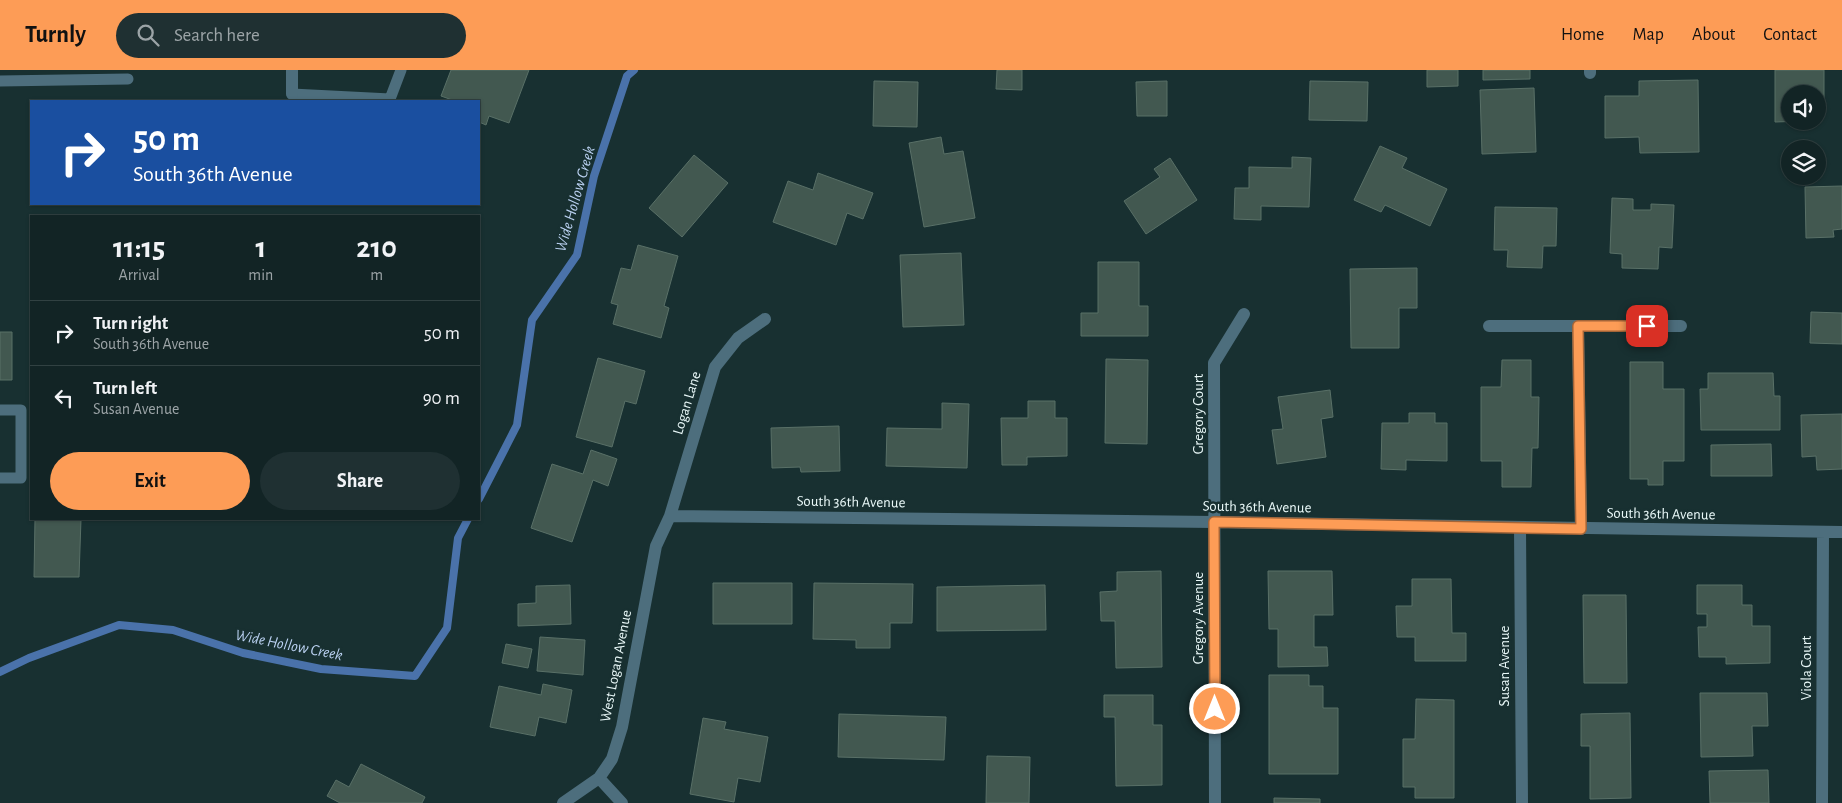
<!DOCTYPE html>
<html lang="en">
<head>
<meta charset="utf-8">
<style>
	:root { --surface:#122425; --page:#1f3032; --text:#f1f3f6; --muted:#9ca4a7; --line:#314142; --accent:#fd9c56 }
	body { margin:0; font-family:"Alegreya Sans",sans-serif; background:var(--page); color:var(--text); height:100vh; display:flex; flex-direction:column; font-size:19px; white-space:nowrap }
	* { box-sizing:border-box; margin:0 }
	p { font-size:16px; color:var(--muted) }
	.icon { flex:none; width:28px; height:28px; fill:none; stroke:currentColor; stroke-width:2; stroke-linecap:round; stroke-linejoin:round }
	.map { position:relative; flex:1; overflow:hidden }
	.drawer { position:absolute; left:30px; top:145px; width:450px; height:305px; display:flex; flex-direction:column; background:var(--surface); border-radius:0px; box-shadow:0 1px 4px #0004,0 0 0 1px var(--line) }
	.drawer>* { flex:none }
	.top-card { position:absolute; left:30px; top:30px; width:450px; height:105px; border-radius:0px; box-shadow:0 1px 4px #0004,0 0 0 1px var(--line); background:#1a4fa0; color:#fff; overflow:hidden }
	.controls { position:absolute; left:1781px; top:15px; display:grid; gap:10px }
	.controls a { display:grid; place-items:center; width:45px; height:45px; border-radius:50%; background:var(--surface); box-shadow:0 1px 4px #0004,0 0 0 1px var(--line); font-size:25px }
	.pin { position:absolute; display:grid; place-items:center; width:42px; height:42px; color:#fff; margin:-21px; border-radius:10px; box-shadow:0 2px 8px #0006 }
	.me { position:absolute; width:55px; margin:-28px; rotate:0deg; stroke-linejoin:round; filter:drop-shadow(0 0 4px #0008) }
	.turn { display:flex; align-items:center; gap:18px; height:105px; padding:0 20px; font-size:22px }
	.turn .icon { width:65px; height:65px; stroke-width:2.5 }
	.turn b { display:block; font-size:35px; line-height:42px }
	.eta { display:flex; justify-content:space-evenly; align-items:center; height:85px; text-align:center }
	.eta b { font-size:30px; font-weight:600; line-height:35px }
	.primary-button { display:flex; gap:10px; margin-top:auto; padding:10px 20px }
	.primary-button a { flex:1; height:58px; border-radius:30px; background:var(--accent); color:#111; font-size:20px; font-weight:600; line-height:58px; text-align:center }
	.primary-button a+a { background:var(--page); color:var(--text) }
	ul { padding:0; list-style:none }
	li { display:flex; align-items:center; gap:15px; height:65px; padding:0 20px; border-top:1px solid var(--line) }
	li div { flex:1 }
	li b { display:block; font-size:19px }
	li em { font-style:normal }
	header { display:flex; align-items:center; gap:30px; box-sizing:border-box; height:70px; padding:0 25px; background:var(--accent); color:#111 }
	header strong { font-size:24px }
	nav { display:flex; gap:28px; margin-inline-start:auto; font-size:18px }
	.search { width:350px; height:45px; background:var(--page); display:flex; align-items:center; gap:12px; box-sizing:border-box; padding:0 18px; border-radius:28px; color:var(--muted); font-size:19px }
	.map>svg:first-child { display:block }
</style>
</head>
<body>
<header>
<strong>Turnly</strong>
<div class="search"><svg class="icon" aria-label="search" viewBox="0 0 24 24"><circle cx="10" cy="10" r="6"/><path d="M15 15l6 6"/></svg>Search here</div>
<nav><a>Home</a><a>Map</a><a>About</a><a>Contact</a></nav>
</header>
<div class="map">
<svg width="1842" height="733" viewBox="0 0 1842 733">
	<rect width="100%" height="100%" fill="#183031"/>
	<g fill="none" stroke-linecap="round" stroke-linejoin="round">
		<path stroke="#4a72aa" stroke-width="8" d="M479 429 517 355 532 250 577 185 594 106 627 6 634 0
			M0 602 29 588 119 555 173 560 243 583 321 599 415 606 447 558 458 468 468 449"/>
	</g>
	<path fill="#425850" stroke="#597067" d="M451 0H529L509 53 489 46 486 55 479 52V31H455L441 26Z
		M997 0H1022V20L996 19Z
		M1427 0H1458V16L1427 17Z
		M1483 0H1530V9L1483 10Z
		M1775 0H1824V28H1818V24H1790V51H1806L1775 52Z
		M1698 10 1699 82 1640 83 1639 67 1605 68V26H1639V11Z
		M874 11 918 12 917 57 873 56Z
		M1167 11V46H1137L1136 12Z
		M1310 11 1368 12 1367 51 1309 50Z
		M1534 18 1536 82 1482 84 1480 20Z
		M941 67 944 84 963 81 975 148 924 157 909 73Z
		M1380 76 1407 88 1402 98 1447 119 1430 156 1385 135 1381 142 1354 130Z
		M694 85 728 113 682 167 649 138Z
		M1292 87 1311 88 1309 137 1261 136V150L1234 149 1235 118H1249V97L1292 98Z
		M1170 88 1197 130 1146 164 1124 131 1160 107 1154 99Z
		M818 103 873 123 863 149 847 143 836 175 773 152 788 111 813 120Z
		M1842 116V159L1833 160 1834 167 1806 168 1805 117Z
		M1612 128 1633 129V140H1651V134L1674 135 1672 178 1659 177 1658 199 1622 198V184L1610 183Z
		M1495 137 1557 138 1556 176H1543L1542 198 1507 197 1508 180H1494Z
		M638 175 678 186 664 236 669 238 661 268 613 254 618 235 611 233 621 198 631 200Z
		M961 183 964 255 903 257 900 185Z
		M1098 192H1139V236H1148V266H1081V243H1098Z
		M1417 198V238H1399V278H1351L1350 199Z
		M1811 242 1842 243V274L1810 273Z
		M0 262H12V310H0Z
		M598 288 645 301 636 334 625 331 612 377 576 367Z
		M1106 289 1148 290 1147 374 1105 373Z
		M1502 290H1531V327H1539L1538 378H1532L1531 417H1502V391H1481V317H1501Z
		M1630 292H1663V319H1684V391H1663V415H1648V409H1630Z
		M1708 303H1773L1774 326H1780V360H1701L1700 319H1708Z
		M1330 320 1333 347 1321 349 1326 387 1277 394 1272 360 1283 359 1278 327Z
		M1028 331H1055V348H1067V386L1027 387V395H1002L1001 348H1028Z
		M942 333 969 334 967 398 886 396 887 358 942 359Z
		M1409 343H1435V353H1447V391L1406 390V400L1381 399 1382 353H1409Z
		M1842 344V399L1817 400 1816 386 1802 387 1801 345Z
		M839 356 840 401 801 402 800 397 772 398 771 358Z
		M1771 374 1772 406H1711V375Z
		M591 380 617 389 608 416 593 410 572 472 531 458 552 394 583 404Z
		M35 449H81L79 507H34Z
		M1161 501 1162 597 1116 598 1115 551H1101L1100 522 1117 521V502Z
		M1268 501H1332L1333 545H1314V577H1327L1328 596 1278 597V559H1269Z
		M1412 509H1451L1452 563H1466V591H1415V567H1397L1396 536H1412Z
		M713 513H792V554H713Z
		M814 513 913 514 912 553H890V578H856V570L813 569Z
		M570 515 571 554 518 556V534L536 533V516Z
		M1045 515 1046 560 937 561V517Z
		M1697 515H1742V535H1752V556H1770V593L1726 594V587H1699L1698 557H1707V544H1697Z
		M1583 525H1626L1627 613H1584Z
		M540 567 585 570 583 605 537 601Z
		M506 574 532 579 528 598 502 593Z
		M1269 605H1309V616H1323V638H1338V704H1269Z
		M543 614 572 620 566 653 539 647 535 666 490 657 499 616 541 625Z
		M1700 623H1767L1768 656H1752L1753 686 1701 687Z
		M1104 625H1153V655H1162V715L1116 716 1115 647H1104Z
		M1416 629 1454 630V728H1415V717H1403V669H1415Z
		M1630 643 1631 728 1590 729V676H1581V644Z
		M839 644 946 647 944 690 838 687Z
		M703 648 726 652 724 659 768 667 760 712 738 708 734 732 690 724Z
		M987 686 1030 687 1029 733H986Z
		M361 694 425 727 422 733H340L327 726 336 710 349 717Z
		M1768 700 1769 733H1710L1709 701Z
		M1274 728 1320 729V733H1274Z"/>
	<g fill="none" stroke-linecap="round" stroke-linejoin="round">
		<path stroke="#4d6e7d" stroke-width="11" d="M0 11 128 9
			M292 24 390 29 401 0
			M0 340H21V408H0"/>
		<path stroke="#4d6e7d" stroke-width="12" d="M292 0V24
			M1590 0V3
			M1489 256H1681
			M1578 256 1581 459
			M670 446 1214 452 1842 462
			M1520 458 1522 733
			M599 708 622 733
			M563 733 599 708 612 689 622 657 656 476 670 446 715 297 738 268 765 249
			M1215 733 1214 293 1244 244
			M1822 733 1823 462"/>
	</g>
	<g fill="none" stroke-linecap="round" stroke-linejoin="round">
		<defs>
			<path id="route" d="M1215 639 1214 452 1581 459 1578 256H1647"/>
		</defs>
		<use href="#route" stroke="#a46538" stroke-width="12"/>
		<use href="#route" stroke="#fd9c56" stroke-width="9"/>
	</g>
	<g text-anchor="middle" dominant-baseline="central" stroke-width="5" stroke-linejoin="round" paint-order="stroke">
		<g font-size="15" fill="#e9f8f8" stroke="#183031">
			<text transform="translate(687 333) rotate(-73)">Logan Lane</text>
			<text transform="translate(1198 344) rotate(-90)">Gregory Court</text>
			<text transform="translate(851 432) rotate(1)">South 36th Avenue</text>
			<text transform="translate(1257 437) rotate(1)">South 36th Avenue</text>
			<text transform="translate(1661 444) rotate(1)">South 36th Avenue</text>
			<text transform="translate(1198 548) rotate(-90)">Gregory Avenue</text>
			<text transform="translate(616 596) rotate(-79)">West Logan Avenue</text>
			<text transform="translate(1504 596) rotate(-90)">Susan Avenue</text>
			<text transform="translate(1806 598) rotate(-90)">Viola Court</text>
		</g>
		<g font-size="16" font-style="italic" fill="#bad1f1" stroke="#183031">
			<text transform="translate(575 129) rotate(-74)">Wide Hollow Creek</text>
			<text transform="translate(289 575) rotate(11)">Wide Hollow Creek</text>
		</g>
	</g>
</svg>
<div class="controls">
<a><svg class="icon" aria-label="sound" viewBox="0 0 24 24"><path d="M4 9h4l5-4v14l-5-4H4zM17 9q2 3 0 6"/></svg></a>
<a><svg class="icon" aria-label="layers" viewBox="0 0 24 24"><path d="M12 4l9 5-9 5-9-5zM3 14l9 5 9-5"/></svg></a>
</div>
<div class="pin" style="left:1647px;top:256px;background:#d93025"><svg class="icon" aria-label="arrive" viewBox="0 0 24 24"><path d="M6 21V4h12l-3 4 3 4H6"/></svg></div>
<svg class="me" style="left:1215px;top:639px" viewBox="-20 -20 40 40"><circle r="17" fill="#fd9c56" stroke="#fff" stroke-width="3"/><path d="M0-11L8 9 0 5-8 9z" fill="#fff"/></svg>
<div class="top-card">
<div class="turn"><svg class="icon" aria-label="right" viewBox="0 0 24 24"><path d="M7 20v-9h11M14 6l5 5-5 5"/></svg><div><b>50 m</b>South 36th Avenue</div></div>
</div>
<section class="drawer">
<div class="eta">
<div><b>11:15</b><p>Arrival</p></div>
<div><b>1</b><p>min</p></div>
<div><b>210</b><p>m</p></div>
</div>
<ul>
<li><svg class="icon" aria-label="right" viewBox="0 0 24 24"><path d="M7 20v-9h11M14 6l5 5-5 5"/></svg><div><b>Turn right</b><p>South 36th Avenue</p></div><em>50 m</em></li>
<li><svg class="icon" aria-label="left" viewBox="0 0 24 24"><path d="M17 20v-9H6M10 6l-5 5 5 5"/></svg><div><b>Turn left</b><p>Susan Avenue</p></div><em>90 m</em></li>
</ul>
<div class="primary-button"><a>Exit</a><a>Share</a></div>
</section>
</div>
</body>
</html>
